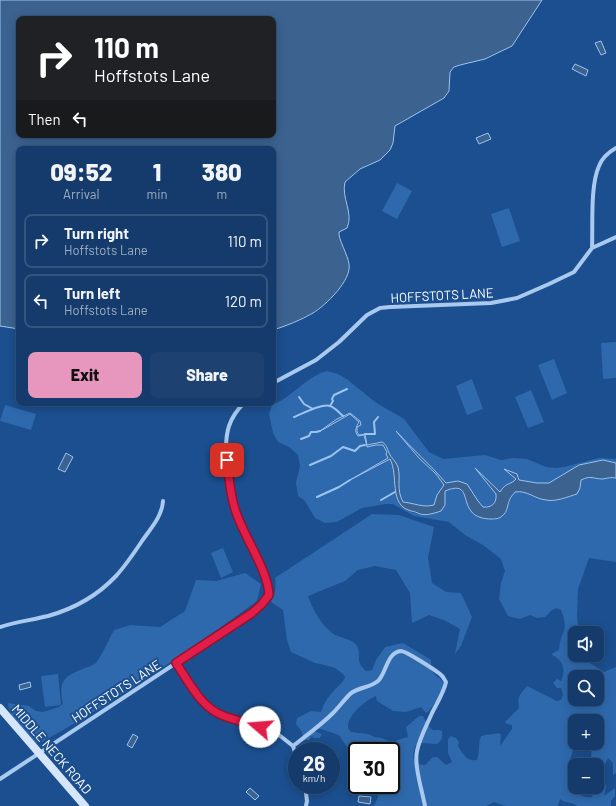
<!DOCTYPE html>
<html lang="en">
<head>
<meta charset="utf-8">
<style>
	:root { --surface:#143b6b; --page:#1d4271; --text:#f1f3f6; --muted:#9dadc1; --line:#33557e; --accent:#e797bd }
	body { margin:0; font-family:Barlow,sans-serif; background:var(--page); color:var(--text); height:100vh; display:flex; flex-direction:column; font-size:15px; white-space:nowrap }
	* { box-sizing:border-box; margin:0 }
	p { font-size:13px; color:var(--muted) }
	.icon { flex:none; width:22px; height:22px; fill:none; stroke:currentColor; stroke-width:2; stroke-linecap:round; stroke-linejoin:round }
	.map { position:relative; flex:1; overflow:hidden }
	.drawer { position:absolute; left:16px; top:146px; width:260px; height:260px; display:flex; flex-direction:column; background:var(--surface); border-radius:8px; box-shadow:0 2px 10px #0003,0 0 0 1px var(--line) }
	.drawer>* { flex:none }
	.top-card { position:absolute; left:16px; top:16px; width:260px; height:122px; border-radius:8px; box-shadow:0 2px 10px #0003,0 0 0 1px var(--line); background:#202124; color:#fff; overflow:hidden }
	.controls { position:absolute; left:568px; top:626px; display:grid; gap:8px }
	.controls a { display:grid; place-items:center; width:36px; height:36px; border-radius:8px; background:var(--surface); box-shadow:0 2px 10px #0003,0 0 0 1px var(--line); font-size:20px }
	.speed { position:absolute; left:288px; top:742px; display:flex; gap:8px; font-size:20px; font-weight:700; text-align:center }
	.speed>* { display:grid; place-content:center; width:52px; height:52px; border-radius:50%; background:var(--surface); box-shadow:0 2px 10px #0003,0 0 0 1px var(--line); line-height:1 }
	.speed small { font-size:10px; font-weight:400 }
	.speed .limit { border:2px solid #111; border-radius:6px; background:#fff; color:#111 }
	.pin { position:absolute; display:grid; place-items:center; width:34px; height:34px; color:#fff; margin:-17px; border-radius:8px; box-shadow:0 2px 6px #0006 }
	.me { position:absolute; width:44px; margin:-22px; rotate:288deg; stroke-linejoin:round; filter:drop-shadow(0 0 3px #0008) }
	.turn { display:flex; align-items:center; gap:14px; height:84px; padding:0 12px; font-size:18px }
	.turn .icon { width:52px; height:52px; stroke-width:2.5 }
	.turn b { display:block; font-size:28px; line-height:34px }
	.then { display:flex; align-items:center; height:38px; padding:0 12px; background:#0003; gap:8px; font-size:15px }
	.eta { display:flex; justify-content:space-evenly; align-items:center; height:68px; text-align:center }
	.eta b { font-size:24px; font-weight:800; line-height:28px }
	.primary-button { display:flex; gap:8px; margin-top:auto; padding:8px 12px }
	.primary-button a { flex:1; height:46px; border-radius:8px; background:var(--accent); color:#111; font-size:16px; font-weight:800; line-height:46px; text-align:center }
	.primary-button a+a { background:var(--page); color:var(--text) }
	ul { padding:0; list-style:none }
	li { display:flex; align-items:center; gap:12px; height:54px; margin:0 8px 6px; padding:0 4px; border:2px solid var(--line); border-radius:8px }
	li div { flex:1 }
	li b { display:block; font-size:15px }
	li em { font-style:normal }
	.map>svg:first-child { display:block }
</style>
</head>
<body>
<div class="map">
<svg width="616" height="806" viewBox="0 0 616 806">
	<rect width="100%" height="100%" fill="#1b4f8f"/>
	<path fill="#2e69ad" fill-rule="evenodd" d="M397 183 412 191 397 219 382 211Z
		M509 208 520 241 502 247 491 214Z
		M616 342V378L603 379 601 343Z
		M554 359 567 393 552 400 538 365Z
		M327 371 338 374 348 380 375 402 404 419 429 452 443 459 485 455 501 460 513 458 527 459 546 467 556 468 564 467 599 458 616 459V463L603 460 579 465 549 483H537L519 480V477L512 474 517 479C511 485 505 483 500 492L478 472 496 494C497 503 491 508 483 507L478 501 467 484 458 481 446 483 435 471 409 446 436 474 444 485 437 495 434 505C423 508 414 503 403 502 397 489 401 484 398 474 395 463 389 450 382 442L367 445 365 434 359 435 357 432V427L360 425V421L350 413 346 414 332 424 350 414 359 422 355 428 358 436 364 435 365 445H383L387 452 388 459 382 461 367 471 390 459 394 467 395 492 400 502 406 510 421 515 441 511 445 497V491C464 484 465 495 470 511L502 517C508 509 509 500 515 492 525 490 536 496 545 500L580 488 581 480C590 475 593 479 603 479 608 478 611 477 616 478V562L589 558 578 589 577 617 579 633H575V655H581L582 658 604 672 616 667V773L613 775V763L608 758 602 770 606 787 604 796 615 788V796L611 801V806H577C571 801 566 804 560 799L558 806H505L494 802 487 806H374L378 797 379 785C389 785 389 788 398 790L400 789 391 784V751H357V755L347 747 339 735 321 729H313L311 730 322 734 320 738H313L312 736 309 740H303L302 732 296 724 297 718 311 711 321 712C326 697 332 693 343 681L345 678 344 675 335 668 321 664 315 663 291 652 287 640 283 610 271 602C276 594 276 587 275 578L372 514 399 515 434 527 428 558 432 583 446 592 461 593 472 617 461 646 455 654 460 629 444 620 429 615 412 623 410 593 396 570 375 566 358 570 345 581 308 596C313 610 320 623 332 633 339 638 352 638 357 646 362 655 354 661 366 671L372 670 376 660 385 647 403 643 431 660C431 663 431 669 433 672 435 677 442 678 443 683 444 689 431 711 426 713L421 707 406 712 393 711 377 701 376 696C365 701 347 715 348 728L351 732 368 734 375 737 382 738 393 743 397 740 408 737 406 727 419 716H423C425 720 429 728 433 730 436 731 438 729 442 731 443 737 442 740 437 744L422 743 416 745C412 754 411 765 425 765L433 757H437L446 765 452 762 448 753V739L451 736 456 738 459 742 458 746C463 754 467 762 477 760 480 752 478 743 481 736 487 734 492 735 499 733L501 735 500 746 512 729V725L507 724 505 722 519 708C517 696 520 695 527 686L557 701 561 700 563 695 561 688H557L553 683 557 679 561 681 562 679C566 667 562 660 551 654L559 650C560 631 570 632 561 610L556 608 551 611 545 617 537 618 530 615 520 619 508 616 499 599 501 583 505 571 501 559 483 545 465 535 449 522 414 516 393 504H385L362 508 337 522 325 523 315 518 305 501 298 496 296 483 300 466 298 455 289 447 278 442 273 433 269 414 272 405C293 397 305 377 327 371ZM575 677H597V699H575ZM575 721H597V743H592L591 758 584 765H597V787H593L594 791 592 797C581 799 574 791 570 782L572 780H575V767L569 762 574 748Z
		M472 379 483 409 467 415 456 386Z
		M531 390 544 422 528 428 515 397Z
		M5 405 36 414 31 430 0 421Z
		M223 548 233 572 221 578 211 553Z
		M245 573 261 584 257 601C187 652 116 701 40 743H35C24 731 9 719 8 703L29 706 36 711 43 712 59 707 63 704C58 681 64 676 85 668 88 667 93 665 96 663 103 653 108 641 114 630L130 625 160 627 185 611 196 580 216 581Z
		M58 674 61 705 45 707 41 676Z"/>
	<path fill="#3c6290" stroke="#9cc4f0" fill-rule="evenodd" d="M0 0H542L512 46 485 59 460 65 454 67 450 72 449 91 444 98 395 126 393 143 390 150 380 160 360 169 345 182C341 198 354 213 347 228L339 232C338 239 348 255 349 264 352 280 326 305 313 313 301 320 286 326 273 330V149H19V329L0 326ZM19 19H273V135H19Z
		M601 41 606 53 601 55 595 43Z
		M575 64 588 70 586 76 572 69Z
		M488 133 491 139 479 144 476 138Z
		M350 413 360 421 361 425 357 427V432L359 435 365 434 367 445 382 442C387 445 387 448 389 453 391 458 396 461 398 467 401 479 396 489 403 502 414 503 423 508 434 505L437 495 444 485 436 474 419 458 396 431C412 449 431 465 446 483L458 481 467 484 478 501 483 507C492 508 497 503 496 494L475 468 500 492C506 482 511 485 516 479L504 469 517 474 519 480 537 483H549L579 465 603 460 616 463V478C611 477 608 478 603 479 593 479 591 475 581 480L580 488 577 494C567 497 556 502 546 500 535 499 527 490 515 492 514 494 511 496 510 499 507 505 508 512 502 516 500 519 494 519 491 519 484 519 475 517 471 511 462 500 469 481 445 491V505L441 511C435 513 426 516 420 514 417 513 414 511 411 511 388 505 399 475 390 459L350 480 388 458 386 454 387 452 383 445H376L367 447 364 435 358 436C354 431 356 427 359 422L350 414 324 429 320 431 337 419Z
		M66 453 73 457 65 472 58 469Z
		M30 682 31 687 20 690 19 685Z
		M133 734 138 737 132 748 127 745Z
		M250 788 259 796 255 800 246 792Z
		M359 796 371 797 370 804 358 802Z"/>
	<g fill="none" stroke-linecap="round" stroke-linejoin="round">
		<path stroke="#9cc4f0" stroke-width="2" d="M299 397 304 404 313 409
			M330 406 333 401 332 399 334 395 347 389
			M294 417C302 414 322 403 330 406 336 408 339 413 343 416
			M365 434H375L374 422 378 417
			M301 439 309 436 311 432H316L320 431
			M310 465 331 456 343 447 355 451 360 446 365 445
			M317 497 339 487 350 480
			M381 500 395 492"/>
		<path stroke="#a9c9ee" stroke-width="4" d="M592 248C593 225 590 186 599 166 602 158 609 152 616 148
			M273 383 316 360 339 342 367 315 380 308 390 307 491 303 517 298 549 284 574 272 592 248 616 237
			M0 627C16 622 32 620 48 616 73 609 98 595 116 576 126 565 134 553 142 541 150 529 162 517 163 501
			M176 663 198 696 210 709 223 716 274 731 293 746 297 758
			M293 746C307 735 321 725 333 713 339 707 344 700 350 694 358 687 370 688 378 681 386 674 387 652 401 651 406 651 435 670 440 674 443 676 444 679 446 682 444 692 437 703 432 713 427 725 420 737 417 751 414 766 422 790 425 806
			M0 779 252 613C258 608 267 603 269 595 271 585 258 562 254 552 247 539 239 525 235 510 229 489 222 447 229 426 232 417 237 410 244 403
			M305 785 307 801 306 806"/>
		<path stroke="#d6e6fa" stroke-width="8" d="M0 708 85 806"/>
	</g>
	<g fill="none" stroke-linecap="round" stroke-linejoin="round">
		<defs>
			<path id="route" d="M227 460C229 478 230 496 236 512 244 537 268 570 269 595L262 604 252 613 176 663C189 682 201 708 224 716 235 720 248 723 260 727"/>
		</defs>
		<use href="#route" stroke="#92132f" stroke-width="10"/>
		<use href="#route" stroke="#e11d48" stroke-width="7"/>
	</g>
	<g text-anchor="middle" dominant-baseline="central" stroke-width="4" stroke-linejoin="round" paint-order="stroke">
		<g font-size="13" fill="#fff" stroke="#1b4f8f">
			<text transform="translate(442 295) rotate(-3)">HOFFSTOTS LANE</text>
			<text transform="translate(116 691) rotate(-33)">HOFFSTOTS LANE</text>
			<text transform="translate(52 749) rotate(49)">MIDDLE NECK ROAD</text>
		</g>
	</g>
</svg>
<div class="controls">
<a><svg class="icon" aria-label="sound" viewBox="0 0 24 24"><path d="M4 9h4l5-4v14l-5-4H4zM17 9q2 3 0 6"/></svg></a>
<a><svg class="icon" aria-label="search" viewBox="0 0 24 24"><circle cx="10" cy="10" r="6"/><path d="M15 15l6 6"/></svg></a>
<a>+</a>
<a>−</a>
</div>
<div class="speed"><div>26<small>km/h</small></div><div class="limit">30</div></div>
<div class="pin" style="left:227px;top:460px;background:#d93025"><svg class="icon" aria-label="arrive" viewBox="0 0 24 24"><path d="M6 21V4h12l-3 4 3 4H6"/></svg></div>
<svg class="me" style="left:260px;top:727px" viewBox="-20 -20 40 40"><circle r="19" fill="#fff"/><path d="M0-13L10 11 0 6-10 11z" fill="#e11d48"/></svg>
<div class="top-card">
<div class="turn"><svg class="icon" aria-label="right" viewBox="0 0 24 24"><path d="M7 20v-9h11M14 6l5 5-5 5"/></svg><div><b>110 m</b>Hoffstots Lane</div></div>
<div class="then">Then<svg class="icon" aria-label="left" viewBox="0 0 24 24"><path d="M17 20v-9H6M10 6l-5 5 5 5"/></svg></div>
</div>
<section class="drawer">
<div class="eta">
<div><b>09:52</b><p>Arrival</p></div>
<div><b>1</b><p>min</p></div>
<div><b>380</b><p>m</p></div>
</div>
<ul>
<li><svg class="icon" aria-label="right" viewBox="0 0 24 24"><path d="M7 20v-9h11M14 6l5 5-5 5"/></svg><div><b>Turn right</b><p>Hoffstots Lane</p></div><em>110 m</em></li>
<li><svg class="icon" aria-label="left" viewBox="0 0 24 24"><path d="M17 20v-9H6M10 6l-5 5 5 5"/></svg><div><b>Turn left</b><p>Hoffstots Lane</p></div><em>120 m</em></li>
</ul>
<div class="primary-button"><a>Exit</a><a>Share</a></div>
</section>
</div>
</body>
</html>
